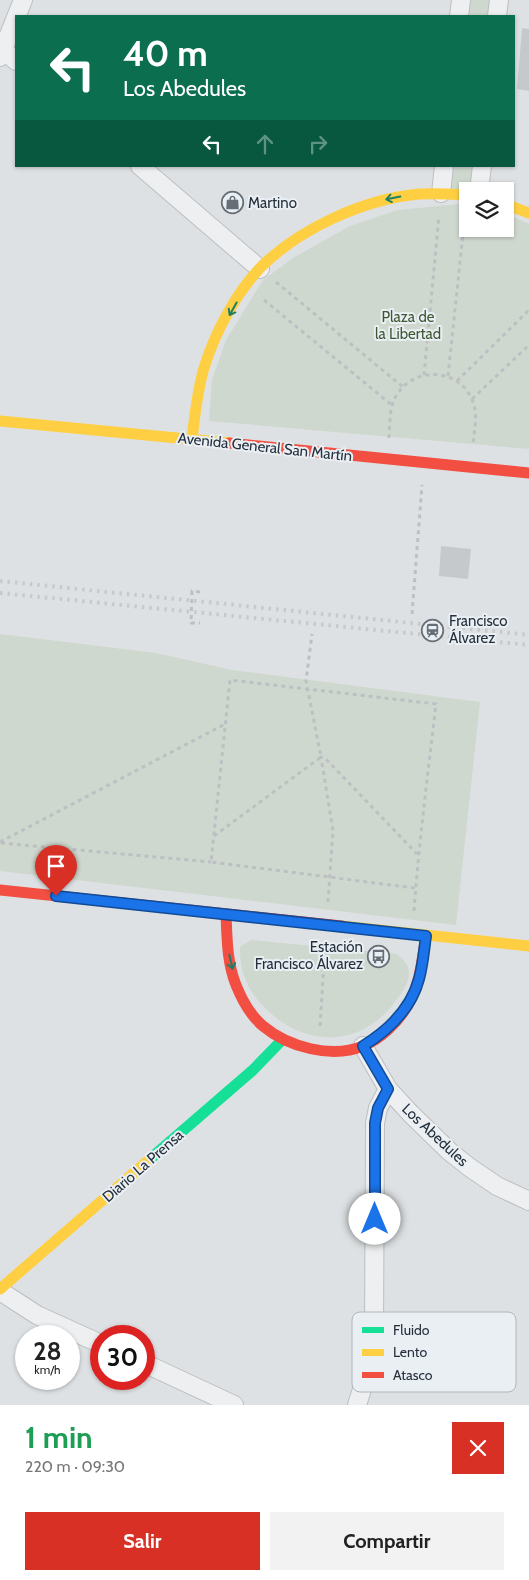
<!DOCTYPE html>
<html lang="es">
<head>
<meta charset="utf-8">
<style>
	:root { --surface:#fff; --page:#f2f2f2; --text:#222; --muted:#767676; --accent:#d93025 }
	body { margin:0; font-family:Cabin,sans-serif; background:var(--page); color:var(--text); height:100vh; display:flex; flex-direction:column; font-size:19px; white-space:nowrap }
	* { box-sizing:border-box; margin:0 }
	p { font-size:16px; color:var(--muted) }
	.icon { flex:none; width:28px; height:28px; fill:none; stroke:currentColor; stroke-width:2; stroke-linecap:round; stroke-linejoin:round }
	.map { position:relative; height:1405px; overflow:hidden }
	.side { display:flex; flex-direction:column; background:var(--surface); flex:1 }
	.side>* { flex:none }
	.top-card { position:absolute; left:15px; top:15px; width:500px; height:152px; border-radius:0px; box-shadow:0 1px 4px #0004; background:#0b6e4f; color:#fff; overflow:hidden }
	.fabs { position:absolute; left:459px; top:182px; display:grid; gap:10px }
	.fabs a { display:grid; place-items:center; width:55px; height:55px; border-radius:0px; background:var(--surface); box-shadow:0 1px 4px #0004; font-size:25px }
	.speed { position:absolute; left:15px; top:1325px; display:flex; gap:10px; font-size:25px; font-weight:700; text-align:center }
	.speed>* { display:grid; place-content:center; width:65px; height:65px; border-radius:50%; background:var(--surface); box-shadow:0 1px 4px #0004; line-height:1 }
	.speed small { font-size:12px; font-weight:400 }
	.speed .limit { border:8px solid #d22; background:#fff; color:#111 }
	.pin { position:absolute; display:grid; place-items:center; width:42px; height:42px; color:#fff; margin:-51px -21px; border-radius:50% 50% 50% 0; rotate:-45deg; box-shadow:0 0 5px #0007 }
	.pin .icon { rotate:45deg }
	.me { position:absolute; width:55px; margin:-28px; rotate:0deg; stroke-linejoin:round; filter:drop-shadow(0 0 4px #0008) }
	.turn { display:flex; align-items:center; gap:18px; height:105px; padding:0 25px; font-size:22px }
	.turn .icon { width:65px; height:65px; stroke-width:2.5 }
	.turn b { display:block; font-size:35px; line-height:42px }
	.lanes { display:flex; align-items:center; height:48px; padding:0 25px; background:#0003; justify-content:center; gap:25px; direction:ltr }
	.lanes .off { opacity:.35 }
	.round { display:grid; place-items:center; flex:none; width:52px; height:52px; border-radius:0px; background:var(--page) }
	.summary { display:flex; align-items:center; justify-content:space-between; height:85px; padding:0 25px }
	h1 { font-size:30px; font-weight:700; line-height:38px; color:#1e9e55 }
	.action { display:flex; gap:10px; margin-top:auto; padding:10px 25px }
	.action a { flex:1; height:58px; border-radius:0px; background:var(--accent); color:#fff; font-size:20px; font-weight:700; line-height:58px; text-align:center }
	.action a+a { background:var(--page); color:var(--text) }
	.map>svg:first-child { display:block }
</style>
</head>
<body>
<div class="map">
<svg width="529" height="1405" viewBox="0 0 529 1405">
	<rect width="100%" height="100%" fill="#dee1e3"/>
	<path fill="#cfd8ce" d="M461 0H499L497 16H459Z
		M444 166H482L479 191 441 193Z
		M459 204 467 206 468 229H505V213L529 224V449L209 421 212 380 226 340 263 280 293 258 350 226 397 210Z
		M0 634 156 653 232 670 480 702 456 925 0 871Z
		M251 940 397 954C403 959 409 964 409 973 409 984 400 995 394 1003 359 1049 304 1047 265 1008 248 992 239 970 240 947Z"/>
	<path fill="#c6c9cc" d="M522 28 529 29V91L517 89Z
		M441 546 471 549 468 579 439 576Z"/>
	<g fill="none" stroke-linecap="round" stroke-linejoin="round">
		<defs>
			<path id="street" d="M459 16 461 0
				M497 16 499 0
				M0 47 16 61
				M0 57 23 0
				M140 166 260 269
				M479 191 482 166
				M441 193 444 166
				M363 1046 388 1089 411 1114 449 1151 469 1167 497 1186 529 1201
				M0 1291 37 1315 101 1344
				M144 1363 234 1405
				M357 1405 369 1367 374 1335 375 1123 378 1108 388 1089"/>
		</defs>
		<use href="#street" stroke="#bcbfc1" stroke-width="20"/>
		<path stroke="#bdc0c3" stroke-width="3" stroke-dasharray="4 4" stroke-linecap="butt" d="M276 282 403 387
			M264 300 393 406
			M424 375 439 216
			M448 376 465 215
			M457 381 529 310
			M472 399 529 345
			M389 438C390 424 389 408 396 396 414 365 461 368 473 402 478 416 474 431 473 445
			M200 592 192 591 191 623H200
			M412 614 422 485
			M214 836 321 757 306 681 312 634
			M0 842 225 724
			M1 843 211 862
			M328 902 333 831 321 757 325 758 417 854
			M414 911C419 841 428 773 436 704L230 680 211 862 415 888
			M320 1026 325 948"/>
		<use href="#street" stroke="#edeff0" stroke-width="18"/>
		<path stroke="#16e098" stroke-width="11" d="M150 1159 253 1070 283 1039"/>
		<path stroke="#ffcf43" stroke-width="11" d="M505 204 529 213
			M0 421 229 443
			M192 439C195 415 197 391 204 368 215 332 236 293 262 266 301 228 364 199 419 194 435 193 451 194 468 195
			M342 926 529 946
			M0 1289 150 1159"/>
		<path stroke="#f24e42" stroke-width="11" d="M229 443 529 473
			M0 890 342 926
			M226 914C227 938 227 963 236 985 242 1000 251 1016 263 1026 288 1047 332 1059 363 1046 381 1039 398 1022 408 1005 420 985 422 959 426 936"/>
		<path stroke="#c7c9cb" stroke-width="4" stroke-dasharray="2.5 5" stroke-linecap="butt" d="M0 581 529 635
			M0 593 529 645"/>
	</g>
	<defs><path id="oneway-shaft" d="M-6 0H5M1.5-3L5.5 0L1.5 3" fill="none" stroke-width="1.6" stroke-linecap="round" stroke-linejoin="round" transform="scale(1.25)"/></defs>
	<g stroke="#1e7f65">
		<use href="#oneway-shaft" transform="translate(393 198) rotate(169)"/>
		<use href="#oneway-shaft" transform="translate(233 309) rotate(119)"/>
		<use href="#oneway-shaft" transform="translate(231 962) rotate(77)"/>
	</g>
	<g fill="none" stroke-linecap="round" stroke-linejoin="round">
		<defs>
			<path id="route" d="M56 896 426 936C424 950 423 965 419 979 411 1009 389 1030 363 1046L388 1089 378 1108 375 1123V1219"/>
		</defs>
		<use href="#route" stroke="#114b97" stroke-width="12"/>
		<use href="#route" stroke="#1a73e8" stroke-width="9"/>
	</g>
	<defs>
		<symbol id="shop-ring" viewBox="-11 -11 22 22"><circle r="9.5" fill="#eaeff4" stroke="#666e76" stroke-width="1.5"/><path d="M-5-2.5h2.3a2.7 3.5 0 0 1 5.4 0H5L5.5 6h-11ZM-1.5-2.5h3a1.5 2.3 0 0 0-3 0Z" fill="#666e76"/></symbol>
		<symbol id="station-ring" viewBox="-11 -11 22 22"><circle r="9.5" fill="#eaeff4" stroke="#666e76" stroke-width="1.5"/><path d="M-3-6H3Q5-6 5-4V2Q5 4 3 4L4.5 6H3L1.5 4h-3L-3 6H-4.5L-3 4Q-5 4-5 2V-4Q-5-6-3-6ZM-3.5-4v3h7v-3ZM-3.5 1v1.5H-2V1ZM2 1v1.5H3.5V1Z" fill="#666e76"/></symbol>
		<symbol id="bus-ring" viewBox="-11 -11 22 22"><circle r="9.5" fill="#eaeff4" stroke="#666e76" stroke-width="1.5"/><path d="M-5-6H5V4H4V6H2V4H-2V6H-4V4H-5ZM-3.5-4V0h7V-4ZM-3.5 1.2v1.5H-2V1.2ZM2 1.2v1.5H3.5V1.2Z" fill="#666e76"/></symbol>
	</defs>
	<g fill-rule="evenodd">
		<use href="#shop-ring" x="220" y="190" width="25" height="25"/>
		<use href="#station-ring" x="420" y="618" width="25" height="25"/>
		<use href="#bus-ring" x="366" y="944" width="25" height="25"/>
	</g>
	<g text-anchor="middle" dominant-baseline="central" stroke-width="4" stroke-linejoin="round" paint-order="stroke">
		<g font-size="15" fill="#25303c" stroke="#eaeff4" text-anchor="start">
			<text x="248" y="203">Martino</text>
			<text x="449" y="621">Francisco<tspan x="449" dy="17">Álvarez</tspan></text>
			<text x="363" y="947" text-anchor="end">Estación<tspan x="363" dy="17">Francisco Álvarez</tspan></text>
		</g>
		<g font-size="15" fill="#3e5833" stroke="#eaeff4">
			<text x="408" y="317">Plaza de<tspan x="408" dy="17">la Libertad</tspan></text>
		</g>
		<g font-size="15" fill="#25303c" stroke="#eaeff4">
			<text transform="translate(265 447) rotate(6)">Avenida General San Martín</text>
			<text transform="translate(435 1135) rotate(43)">Los Abedules</text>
			<text transform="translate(143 1166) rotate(-41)">Diario La Prensa</text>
		</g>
	</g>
	<rect x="352" y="1312" width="164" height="80" rx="8" fill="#eaeff4" stroke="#afb6bd" stroke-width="1"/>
	<rect x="362" y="1327" width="22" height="6" fill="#16e098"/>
	<rect x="362" y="1349" width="22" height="7" fill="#ffcf43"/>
	<rect x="362" y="1372" width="22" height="6" fill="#f24e42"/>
	<g font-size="14" fill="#25303c">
		<text x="393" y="1335">Fluido</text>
		<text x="393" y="1357">Lento</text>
		<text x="393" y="1380">Atasco</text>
	</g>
</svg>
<div class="fabs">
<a><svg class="icon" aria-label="layers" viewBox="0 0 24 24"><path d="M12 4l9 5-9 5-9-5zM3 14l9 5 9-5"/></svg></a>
</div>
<div class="speed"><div>28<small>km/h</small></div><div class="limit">30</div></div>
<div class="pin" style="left:56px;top:896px;background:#d93025"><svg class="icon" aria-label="arrive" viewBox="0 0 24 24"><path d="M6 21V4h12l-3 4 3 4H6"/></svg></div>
<svg class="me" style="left:375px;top:1219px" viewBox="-20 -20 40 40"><circle r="19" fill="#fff"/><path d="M0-13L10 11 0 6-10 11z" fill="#1a73e8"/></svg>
<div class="top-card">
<div class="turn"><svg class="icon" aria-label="left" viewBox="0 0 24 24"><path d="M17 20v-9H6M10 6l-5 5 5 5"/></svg><div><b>40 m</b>Los Abedules</div></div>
<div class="lanes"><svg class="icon" aria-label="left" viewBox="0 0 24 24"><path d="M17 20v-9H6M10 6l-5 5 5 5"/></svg><svg class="icon off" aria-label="ahead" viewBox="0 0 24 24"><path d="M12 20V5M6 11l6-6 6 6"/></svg><svg class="icon off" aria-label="right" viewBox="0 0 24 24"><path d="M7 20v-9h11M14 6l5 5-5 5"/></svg></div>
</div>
</div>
<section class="side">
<div class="summary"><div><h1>1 min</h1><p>220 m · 09:30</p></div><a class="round" style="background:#d93025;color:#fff"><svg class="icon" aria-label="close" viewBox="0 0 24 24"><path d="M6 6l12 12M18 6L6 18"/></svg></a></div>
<div class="action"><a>Salir</a><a>Compartir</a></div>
</section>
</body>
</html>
